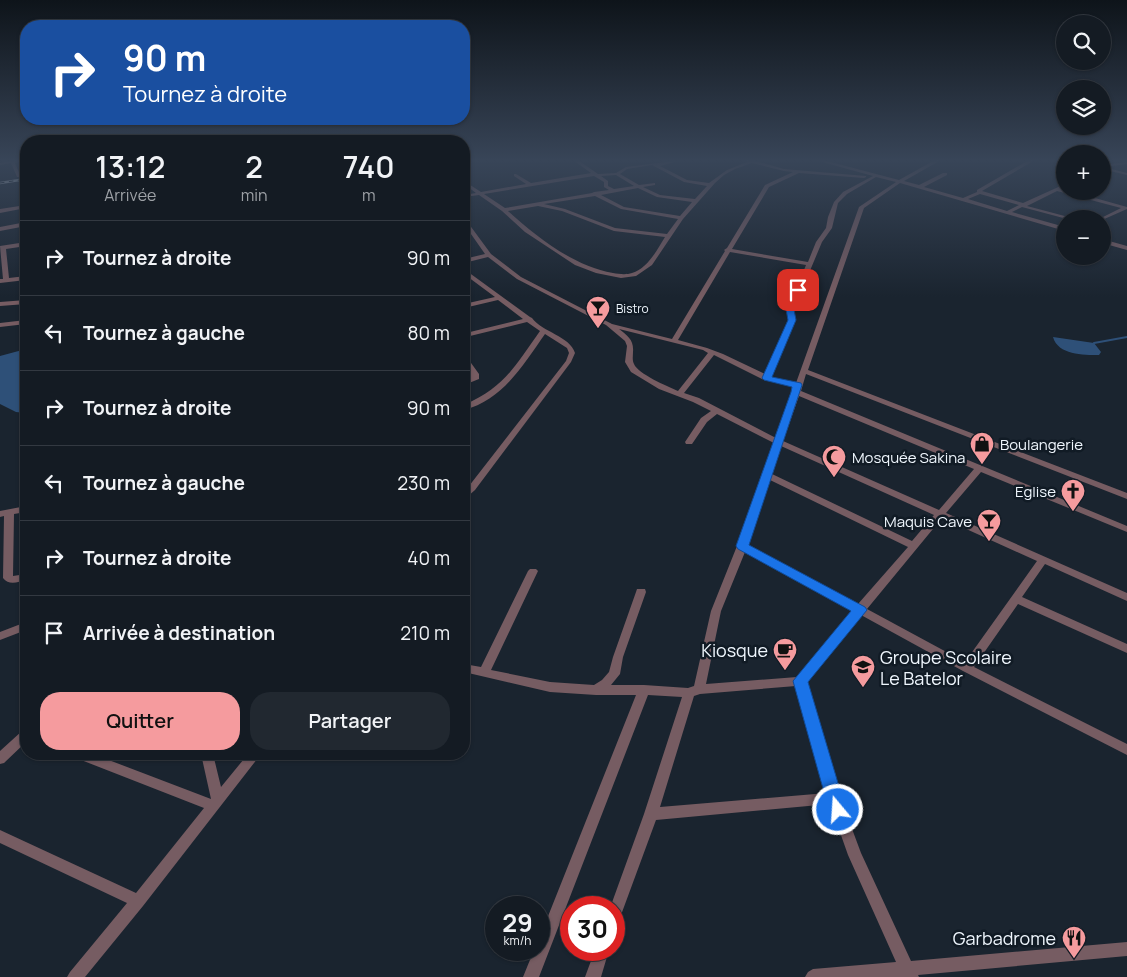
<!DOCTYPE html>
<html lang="fr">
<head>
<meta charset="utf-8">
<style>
	:root { --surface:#141b23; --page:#212830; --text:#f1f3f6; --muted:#9da1a6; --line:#333941; --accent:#f59b9e }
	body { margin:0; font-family:Manrope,sans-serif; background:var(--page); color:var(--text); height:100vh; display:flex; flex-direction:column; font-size:19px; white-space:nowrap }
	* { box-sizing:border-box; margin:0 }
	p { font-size:16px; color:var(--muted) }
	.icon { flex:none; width:28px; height:28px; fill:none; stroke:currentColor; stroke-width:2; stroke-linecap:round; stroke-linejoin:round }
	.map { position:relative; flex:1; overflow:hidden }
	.panel { position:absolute; left:20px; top:135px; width:450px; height:625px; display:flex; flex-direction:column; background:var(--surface); border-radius:20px; box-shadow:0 1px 4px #0004,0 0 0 1px var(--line) }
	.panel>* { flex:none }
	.hud { position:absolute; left:20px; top:20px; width:450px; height:105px; border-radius:20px; box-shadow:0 1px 4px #0004,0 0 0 1px var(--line); background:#1a4fa0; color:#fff; overflow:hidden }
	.tools { position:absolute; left:1056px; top:15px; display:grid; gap:10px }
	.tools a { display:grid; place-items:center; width:55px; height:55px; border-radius:50%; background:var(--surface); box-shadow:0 1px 4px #0004,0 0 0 1px var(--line); font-size:25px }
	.speed { position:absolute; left:485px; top:896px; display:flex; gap:10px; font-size:25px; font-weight:700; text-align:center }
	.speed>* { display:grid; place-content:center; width:65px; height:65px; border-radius:50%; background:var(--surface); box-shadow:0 1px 4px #0004,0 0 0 1px var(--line); line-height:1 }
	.speed small { font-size:12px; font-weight:400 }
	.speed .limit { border:8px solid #d22; background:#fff; color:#111 }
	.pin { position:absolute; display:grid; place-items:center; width:42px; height:42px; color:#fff; margin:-21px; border-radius:10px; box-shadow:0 2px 8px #0006 }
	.me { position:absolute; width:55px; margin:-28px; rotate:342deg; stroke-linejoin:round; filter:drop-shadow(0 0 4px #0008) }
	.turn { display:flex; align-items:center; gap:18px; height:105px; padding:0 20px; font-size:22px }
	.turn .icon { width:65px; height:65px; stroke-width:2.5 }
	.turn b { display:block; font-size:35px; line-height:42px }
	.eta { display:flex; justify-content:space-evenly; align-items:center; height:85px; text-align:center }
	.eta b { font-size:30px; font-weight:600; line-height:35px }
	.action { display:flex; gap:10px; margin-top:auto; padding:10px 20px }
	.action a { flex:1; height:58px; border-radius:20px; background:var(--accent); color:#111; font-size:20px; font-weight:600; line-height:58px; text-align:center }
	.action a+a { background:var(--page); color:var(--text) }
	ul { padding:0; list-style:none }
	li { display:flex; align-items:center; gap:15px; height:75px; padding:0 20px; border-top:1px solid var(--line) }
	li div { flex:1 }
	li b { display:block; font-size:19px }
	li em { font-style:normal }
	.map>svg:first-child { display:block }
</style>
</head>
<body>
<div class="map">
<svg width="1127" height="977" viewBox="0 0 1127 977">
	<rect width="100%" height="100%" fill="#1a242f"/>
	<path fill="#2e5078" d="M1053 337 1094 343 1101 352 1099 355C1083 355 1058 355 1053 337Z
		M26 349V413L16 412 0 404V356Z"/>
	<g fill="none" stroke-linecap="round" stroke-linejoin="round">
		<path stroke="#2e5078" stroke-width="2" d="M1094 343 1127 337"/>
		<path fill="#765c62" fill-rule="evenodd" d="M14 160H25L15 163 21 177H17L11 163 0 165V163Z
			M573 160H578L598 174 616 173 626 167 682 160 660 166 687 180 709 183 727 170 747 162 744 160H752L784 169 866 176V177L864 178 799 173 769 187 732 249 808 262 816 242 826 228 828 217 834 202 843 192 873 176 815 160H823L899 180 935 160H941L904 181 919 185 943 173H947V175L924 187 963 198 977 192V190L1029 160H1035L982 191 1023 203 1065 184V187L1061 189 1065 190V191H1070L1127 207V209L1102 220V219H1099L1121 208 1057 191 1027 206 1076 219H1067L1022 207 1012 212 1065 227V231L900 183 864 208 808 370 1127 493V499L806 374 801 391 1127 526V532L981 472 946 513 1127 593V601L1045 564 1022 597 1127 644V653L1018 604 974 667 1127 744V755L963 671 861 615 806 682 845 810 861 853 911 961 1127 942V956L918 975 919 977H805L808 972 813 969 896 962 848 855 830 804 656 820 621 915 619 920 614 922V908H610L644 814 682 697 648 695 539 977H523L534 950H539V939L636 695H596L550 692 464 672V664L481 667 528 571 530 569H536L538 571 491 670 550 682 594 685 602 680 609 672 613 657 636 592 637 589H645L646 592 623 657 620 674 611 685H644L688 688 694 686 711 611 737 546 774 443 717 414 707 422 692 444H686L685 442 701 418 711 411 693 402 659 389 631 372 625 362 627 346 625 341 606 325 517 279 488 257 464 263V259L485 254 464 224V219L466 220 491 254 521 277 612 324 672 339 725 251 724 250 727 248 765 185 793 172 784 171 752 163 735 169 724 175 715 183 683 219 652 265 636 276 621 278 596 273 575 265 525 232 502 211 479 195 464 197V195L476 193 464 184V181L481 192 526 184 514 176V174H516L531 183 591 173ZM652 165 684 182 707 186 695 199 660 195 643 187 655 185V183L639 185 620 174 627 169ZM616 175 634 186 614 189 608 186V181L601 176ZM594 176 604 182V187L609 190 594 192 592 193 505 208 484 194ZM876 177 896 182 859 207 796 383 771 377 795 319 792 304 804 285 822 242 832 228 838 203 847 194ZM638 188 657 197 692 202 680 216 624 207 601 195ZM980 194 1019 205 1007 211 968 199ZM595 196 621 209 678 219 667 234 615 228 565 209 544 204ZM538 206 562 211 614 231 665 237C657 250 648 268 632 273 626 275 619 274 613 273 573 266 537 237 508 211ZM730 252 806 265 798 285 786 304 789 319 765 374 723 354 707 348 678 340ZM619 329 703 350 708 353 678 391C667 386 638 374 634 364 632 360 633 356 633 352 634 340 628 336 619 329ZM714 355 764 380 795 387 776 438 699 398 684 393ZM799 396 974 469 939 510 783 441ZM781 446 934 515 912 541 772 474ZM770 480 908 547 858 604 747 545ZM942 518 1037 561 965 662 867 609ZM745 552 853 611 797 677 706 684 721 611ZM796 686 827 793 660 807 694 696 700 694Z
			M1127 162V164L1104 167 1127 173V175L1102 169V165Z
			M26 205V208L0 213V209Z
			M26 222V226L0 231V227Z
			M1102 239 1127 246V250L1102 243Z
			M26 242V246L6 249 9 278 26 276V280L0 283V279H3L0 246Z
			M464 269 530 317 532 318C542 332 570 336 575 353L571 362 475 490 467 497 464 498V491L469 486 566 361 569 353 567 348 545 334C523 365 503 400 464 410V405C505 387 515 366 540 331L527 322 470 336 464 335V331L470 332 523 319 498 300 464 308V304L495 297 464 274Z
			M26 300V304L0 306V302Z
			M26 320V324L0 327V323Z
			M464 355 466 356 479 374V379L464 385V381L471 378C471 368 463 367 464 355Z
			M26 506V512L14 514 13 576 26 574V580C18 582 9 586 3 578L4 516 0 517V511Z
			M26 622V630L0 640V632Z
			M26 730V742L4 763 0 764V751L22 731Z
			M74 754H93L211 799 201 754H213L221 787 248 754H261L143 906 85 977H67L70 972 127 903 0 843V830L136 893 204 808 76 758Z
			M595 950H609L601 977H585Z"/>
		<defs>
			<path id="rail" d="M0 183 26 179"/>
		</defs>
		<use href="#rail" stroke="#c1c9d1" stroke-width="2.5"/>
		<use href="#rail" stroke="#111b25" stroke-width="1" stroke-dasharray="4.5" stroke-linecap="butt"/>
	</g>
	<linearGradient id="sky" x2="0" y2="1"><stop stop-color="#0e141a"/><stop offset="0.54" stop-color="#384558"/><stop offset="1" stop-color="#384558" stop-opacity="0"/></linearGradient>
	<rect width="1127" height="297" fill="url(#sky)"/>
	<path fill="#1a73e8" stroke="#114b97" d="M795 289 802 290 793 304 796 320 772 377 801 383 802 385 749 545 865 607 867 610 808 682 846 810 844 815 838 817 832 815 829 810 793 681 851 611 738 549 736 546 791 392 792 387 764 380 762 378 788 320 785 304Z"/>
	<defs>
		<symbol id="bar-pin" viewBox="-11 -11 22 30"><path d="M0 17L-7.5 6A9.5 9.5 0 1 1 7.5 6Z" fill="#f59b9e" stroke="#111b25"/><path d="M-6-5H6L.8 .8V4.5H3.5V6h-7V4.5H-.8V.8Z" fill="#111"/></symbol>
		<symbol id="shop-pin" viewBox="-11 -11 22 30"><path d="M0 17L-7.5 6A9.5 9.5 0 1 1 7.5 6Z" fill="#f59b9e" stroke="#111b25"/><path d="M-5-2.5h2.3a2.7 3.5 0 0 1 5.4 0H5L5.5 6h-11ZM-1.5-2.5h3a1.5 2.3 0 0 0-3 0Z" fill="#111"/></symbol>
		<symbol id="mosque-pin" viewBox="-11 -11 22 30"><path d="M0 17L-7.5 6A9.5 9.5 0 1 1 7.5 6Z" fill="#f59b9e" stroke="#111b25"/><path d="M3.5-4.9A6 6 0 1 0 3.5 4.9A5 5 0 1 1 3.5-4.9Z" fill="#111"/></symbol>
		<symbol id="church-pin" viewBox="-11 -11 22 30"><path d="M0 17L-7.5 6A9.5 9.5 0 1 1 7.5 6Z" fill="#f59b9e" stroke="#111b25"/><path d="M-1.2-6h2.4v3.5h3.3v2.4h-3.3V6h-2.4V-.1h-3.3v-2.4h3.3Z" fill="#111"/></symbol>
		<symbol id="cafe-pin" viewBox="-11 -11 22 30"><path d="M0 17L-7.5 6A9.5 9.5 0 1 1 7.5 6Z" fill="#f59b9e" stroke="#111b25"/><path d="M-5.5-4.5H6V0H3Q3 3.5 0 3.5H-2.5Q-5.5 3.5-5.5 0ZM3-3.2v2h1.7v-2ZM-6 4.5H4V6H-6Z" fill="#111"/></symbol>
		<symbol id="school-pin" viewBox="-11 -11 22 30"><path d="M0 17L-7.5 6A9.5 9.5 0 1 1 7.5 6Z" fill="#f59b9e" stroke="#111b25"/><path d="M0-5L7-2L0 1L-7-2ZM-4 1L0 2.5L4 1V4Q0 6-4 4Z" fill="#111"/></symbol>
		<symbol id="restaurant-pin" viewBox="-11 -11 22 30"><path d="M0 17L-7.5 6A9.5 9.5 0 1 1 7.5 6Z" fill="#f59b9e" stroke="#111b25"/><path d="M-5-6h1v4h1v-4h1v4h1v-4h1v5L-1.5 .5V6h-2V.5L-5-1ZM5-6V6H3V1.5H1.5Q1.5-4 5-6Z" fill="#111"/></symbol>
	</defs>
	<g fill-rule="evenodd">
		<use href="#bar-pin" x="584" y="294" width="28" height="38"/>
		<use href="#shop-pin" x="968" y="430" width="28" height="38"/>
		<use href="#mosque-pin" x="820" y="443" width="28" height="38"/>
		<use href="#church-pin" x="1059" y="477" width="28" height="38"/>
		<use href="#bar-pin" x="975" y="507" width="28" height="38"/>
		<use href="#cafe-pin" x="771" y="636" width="28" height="38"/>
		<use href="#school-pin" x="849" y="653" width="28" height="38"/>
		<use href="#restaurant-pin" x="1060" y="924" width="28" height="38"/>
	</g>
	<g text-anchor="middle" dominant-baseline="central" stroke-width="5" stroke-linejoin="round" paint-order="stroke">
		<g font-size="12" fill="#eff6fd" stroke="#111b25" text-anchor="start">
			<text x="616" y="308">Bistro</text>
		</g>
		<g font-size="15" fill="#eff6fd" stroke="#111b25" text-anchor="start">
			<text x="1000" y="444">Boulangerie</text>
			<text x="852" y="457">Mosquée Sakina</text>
			<text x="1056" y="491" text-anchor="end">Eglise</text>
			<text x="972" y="521" text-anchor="end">Maquis Cave</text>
		</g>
		<g font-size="18" fill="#eff6fd" stroke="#111b25" text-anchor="end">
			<text x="768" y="650">Kiosque</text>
			<text x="880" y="657" text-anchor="start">Groupe Scolaire<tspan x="880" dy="21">Le Batelor</tspan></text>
			<text x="1056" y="938">Garbadrome</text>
		</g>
	</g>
</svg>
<div class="tools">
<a><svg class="icon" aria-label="search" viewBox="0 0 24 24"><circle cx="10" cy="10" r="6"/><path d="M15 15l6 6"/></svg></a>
<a><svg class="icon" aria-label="layers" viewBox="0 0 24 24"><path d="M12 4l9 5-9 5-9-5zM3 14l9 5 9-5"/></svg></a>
<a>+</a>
<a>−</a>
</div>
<div class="speed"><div>29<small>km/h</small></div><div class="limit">30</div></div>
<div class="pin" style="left:798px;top:290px;background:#d93025"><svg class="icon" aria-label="arrive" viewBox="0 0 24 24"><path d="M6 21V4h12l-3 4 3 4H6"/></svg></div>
<svg class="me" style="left:838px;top:810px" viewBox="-20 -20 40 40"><circle r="17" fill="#1a73e8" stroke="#fff" stroke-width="3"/><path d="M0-11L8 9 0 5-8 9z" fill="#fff"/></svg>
<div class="hud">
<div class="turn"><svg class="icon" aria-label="right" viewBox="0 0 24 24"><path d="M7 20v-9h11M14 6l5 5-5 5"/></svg><div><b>90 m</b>Tournez à droite</div></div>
</div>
<section class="panel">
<div class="eta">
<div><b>13:12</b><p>Arrivée</p></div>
<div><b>2</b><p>min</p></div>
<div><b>740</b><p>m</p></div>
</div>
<ul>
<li><svg class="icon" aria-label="right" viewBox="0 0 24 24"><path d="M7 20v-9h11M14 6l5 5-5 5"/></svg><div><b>Tournez à droite</b></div><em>90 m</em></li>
<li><svg class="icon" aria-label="left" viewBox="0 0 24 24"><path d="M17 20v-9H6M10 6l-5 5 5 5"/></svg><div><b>Tournez à gauche</b></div><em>80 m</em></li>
<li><svg class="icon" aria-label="right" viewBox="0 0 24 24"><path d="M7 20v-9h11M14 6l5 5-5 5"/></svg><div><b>Tournez à droite</b></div><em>90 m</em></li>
<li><svg class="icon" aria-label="left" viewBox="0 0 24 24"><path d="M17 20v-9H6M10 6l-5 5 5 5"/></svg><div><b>Tournez à gauche</b></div><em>230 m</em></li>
<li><svg class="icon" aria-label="right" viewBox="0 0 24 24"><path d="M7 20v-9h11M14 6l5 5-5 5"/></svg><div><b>Tournez à droite</b></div><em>40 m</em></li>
<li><svg class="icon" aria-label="arrive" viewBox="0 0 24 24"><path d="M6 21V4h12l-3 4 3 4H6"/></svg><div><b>Arrivée à destination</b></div><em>210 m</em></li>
</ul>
<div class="action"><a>Quitter</a><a>Partager</a></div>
</section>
</div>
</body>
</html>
